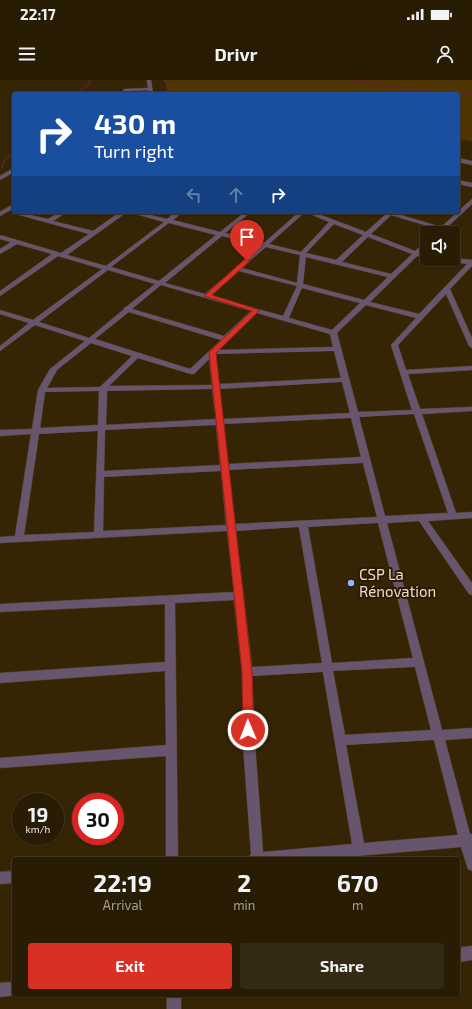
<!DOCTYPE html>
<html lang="en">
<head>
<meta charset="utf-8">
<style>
	:root { --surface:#281c04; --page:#342913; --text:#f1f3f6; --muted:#a5a19a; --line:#443a26; --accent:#d93025 }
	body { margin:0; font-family:"Exo 2",sans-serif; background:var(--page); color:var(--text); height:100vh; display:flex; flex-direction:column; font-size:15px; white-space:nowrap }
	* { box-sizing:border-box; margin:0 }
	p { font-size:13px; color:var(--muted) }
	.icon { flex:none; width:22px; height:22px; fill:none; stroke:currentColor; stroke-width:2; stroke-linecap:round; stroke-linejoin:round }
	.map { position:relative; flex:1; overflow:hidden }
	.side { position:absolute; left:12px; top:777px; width:448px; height:140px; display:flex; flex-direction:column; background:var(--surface); border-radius:4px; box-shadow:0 1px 3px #0004,0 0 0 1px var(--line) }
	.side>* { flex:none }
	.guide { position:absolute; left:12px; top:12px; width:448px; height:122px; border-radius:4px; box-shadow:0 1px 3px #0004,0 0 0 1px var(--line); background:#1a4fa0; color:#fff; overflow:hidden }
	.buttons { position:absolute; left:420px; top:146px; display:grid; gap:8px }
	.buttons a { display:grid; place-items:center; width:40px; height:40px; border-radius:4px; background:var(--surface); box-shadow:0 1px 3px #0004,0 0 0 1px var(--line); font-size:20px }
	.speed { position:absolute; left:12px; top:713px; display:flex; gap:8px; font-size:20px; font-weight:700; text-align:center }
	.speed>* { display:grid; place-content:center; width:52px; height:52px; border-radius:50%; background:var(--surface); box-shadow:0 1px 3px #0004,0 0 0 1px var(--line); line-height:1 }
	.speed small { font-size:10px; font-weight:400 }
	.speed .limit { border:6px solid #d22; background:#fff; color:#111 }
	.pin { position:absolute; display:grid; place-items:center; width:34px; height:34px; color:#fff; margin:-41px -17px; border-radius:50% 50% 50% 0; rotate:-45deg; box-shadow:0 0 4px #0007 }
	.pin .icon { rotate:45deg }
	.me { position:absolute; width:44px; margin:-22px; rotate:359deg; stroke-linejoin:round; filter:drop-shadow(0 0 3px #0008) }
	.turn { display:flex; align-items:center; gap:14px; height:84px; padding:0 16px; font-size:18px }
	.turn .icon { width:52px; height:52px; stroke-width:2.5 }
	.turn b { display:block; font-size:28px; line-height:34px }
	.lanes { display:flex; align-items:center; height:38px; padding:0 16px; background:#0003; justify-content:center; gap:20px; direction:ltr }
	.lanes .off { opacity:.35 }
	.eta { display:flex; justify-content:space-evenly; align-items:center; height:68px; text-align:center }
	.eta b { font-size:24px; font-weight:700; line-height:28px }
	.action { display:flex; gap:8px; margin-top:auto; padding:8px 16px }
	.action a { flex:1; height:46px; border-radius:4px; background:var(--accent); color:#fff; font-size:16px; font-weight:700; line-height:46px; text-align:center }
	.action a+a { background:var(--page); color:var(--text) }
	.status { display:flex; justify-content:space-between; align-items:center; height:28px; padding:0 20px; background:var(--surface); direction:ltr }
	.status svg { height:11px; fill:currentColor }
	header { display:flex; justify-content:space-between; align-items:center; height:52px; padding:0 16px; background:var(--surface); font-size:18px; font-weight:700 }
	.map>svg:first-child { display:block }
</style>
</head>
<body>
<div class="status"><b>22:17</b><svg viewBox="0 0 49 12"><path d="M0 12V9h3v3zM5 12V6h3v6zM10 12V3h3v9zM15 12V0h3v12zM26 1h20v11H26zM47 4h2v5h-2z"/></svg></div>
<header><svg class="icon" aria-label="menu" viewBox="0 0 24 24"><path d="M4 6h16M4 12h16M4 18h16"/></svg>Drivr<svg class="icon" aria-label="person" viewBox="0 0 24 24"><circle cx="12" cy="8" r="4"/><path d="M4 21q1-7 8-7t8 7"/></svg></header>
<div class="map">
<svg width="472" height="929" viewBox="0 0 472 929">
	<rect width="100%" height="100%" fill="#362505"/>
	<path fill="#503502" d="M163 0H472V61L458 59V14H167L166 3Z"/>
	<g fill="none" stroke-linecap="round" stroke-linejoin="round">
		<path stroke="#642229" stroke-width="1.5" d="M353 0 402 9 455 14
			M75 14 90 4 89 0
			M458 14 472 15
			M2 87 4 81 14 72"/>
		<defs>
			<path id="street" d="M147 0H151L153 14H149L148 10 127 11 126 14H122L123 10 125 9 148 8Z
				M458 78 472 81V85L458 82Z
				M14 88V92L0 100V96Z
				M458 100 472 103V107L458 104Z
				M472 119V124L441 153H437L438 149 391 135 371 154 415 171 427 161V166L420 173 427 174V178L417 176 370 222 419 234 467 184 447 181 444 179 453 178 472 180V186L450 209 472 258V268L469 266 446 214 398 265 406 290 472 286V290L408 294 420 329 472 327V331L422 334 456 433 472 432V438L428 441 472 503V515L469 514 419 441 387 443 442 650 472 648V658L445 660 470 754H472V791L468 789 461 767 322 779H247L251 774 243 664 242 592 234 520 175 523 178 779H166V676L0 688V678L166 665 165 591 0 603V593L165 582V524L0 532V524L234 512 227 451 0 463V457L15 456 31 354 0 356V350L32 349 38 310 50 289 85 261 35 245 0 271V266L29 243 0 234V230L33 240 102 189 58 176 0 216V211L52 174 17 164 0 174V169L11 162 0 159V155L61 173 89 154 12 133V131L48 139 60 132H67L53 141 93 151 120 132H127L67 175 106 186 164 142 128 132H138L167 139 176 132H183L173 140 220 152 245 132H251L225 153 264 163 299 132H305L269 164 301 172 329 142 305 132H313L366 152 386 134 382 132H391L441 147ZM169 143 216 155 159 201 111 187ZM334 144 363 155 336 180 306 173ZM222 156 261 166 205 214 165 203ZM368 157 412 174 391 194 342 182ZM266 167 300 175 297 203 242 188ZM306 177 388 197 364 220 303 204ZM108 190 155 204 126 227 124 228 123 230 89 258 39 242ZM239 191 297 206 283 236 211 216ZM161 205 251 231 224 256 132 229ZM302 208 360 223 332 250 289 238ZM366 225 416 238 391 265 412 330 358 332 337 253ZM129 232 221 260 190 289 95 259ZM257 233 330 254 333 267 218 270ZM91 263 132 276 100 307 47 308 57 290ZM334 271 341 298 219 304 216 274ZM138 278 191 294H194L209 279 212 305 109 306ZM342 302 350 333 223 339 220 309ZM212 309 216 339 106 345 107 311ZM99 311 98 345 40 348 45 312ZM414 334 448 433 385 436 359 337ZM351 338 361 377 228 384 224 344ZM216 345 220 385 104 391 105 350ZM98 351 94 452 24 455 39 354ZM363 383 377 437 235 444 229 390ZM221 391 226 445 103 451 104 397ZM378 443 413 578 332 583 308 447ZM299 447 322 583 252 587 236 451ZM415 587 431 650 345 655 333 591ZM323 592 352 764 263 772 255 664 252 596ZM434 660 458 755 364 763 346 665Z
				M14 124V128L0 136V132Z
				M14 791V803L0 804V792Z
				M472 866V880L458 882V868Z
				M14 902V915H16L0 917V903Z
				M167 915H181V929H167Z"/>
		</defs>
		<use href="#street" stroke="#524225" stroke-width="1"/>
		<use href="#street" fill="#66556c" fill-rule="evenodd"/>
	</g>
	<path fill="#d93025" stroke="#8d1f18" d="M245 179 250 181 212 215 260 230 216 273 252 592 254 650 252 653 248 655 245 653 243 650 242 592 209 272 252 231 204 216Z"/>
	<circle fill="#8bb9fc" stroke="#2c1b00" stroke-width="1.5" cx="351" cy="503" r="4"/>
	<g text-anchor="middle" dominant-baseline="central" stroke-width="4" stroke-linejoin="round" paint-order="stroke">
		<g font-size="15" fill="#e8ddcc" stroke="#2c1b00" text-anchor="start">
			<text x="359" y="494">CSP La<tspan x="359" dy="17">Rénovation</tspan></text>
		</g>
	</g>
</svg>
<div class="buttons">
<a><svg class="icon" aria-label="sound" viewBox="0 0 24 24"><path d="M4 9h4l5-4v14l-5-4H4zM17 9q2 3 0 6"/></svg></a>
</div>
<div class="speed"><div>19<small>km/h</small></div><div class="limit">30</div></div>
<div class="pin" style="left:247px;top:181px;background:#d93025"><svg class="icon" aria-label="arrive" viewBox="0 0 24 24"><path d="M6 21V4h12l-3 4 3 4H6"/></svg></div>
<svg class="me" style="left:248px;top:650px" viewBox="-20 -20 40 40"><circle r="17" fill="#d93025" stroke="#fff" stroke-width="3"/><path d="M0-11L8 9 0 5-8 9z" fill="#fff"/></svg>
<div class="guide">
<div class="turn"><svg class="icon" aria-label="right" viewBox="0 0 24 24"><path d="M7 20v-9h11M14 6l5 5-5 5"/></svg><div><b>430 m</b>Turn right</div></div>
<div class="lanes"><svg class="icon off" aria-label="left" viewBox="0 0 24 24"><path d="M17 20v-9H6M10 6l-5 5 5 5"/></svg><svg class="icon off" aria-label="ahead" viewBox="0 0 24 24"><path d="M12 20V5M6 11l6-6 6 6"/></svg><svg class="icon" aria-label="right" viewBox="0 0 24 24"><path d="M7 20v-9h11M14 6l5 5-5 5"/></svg></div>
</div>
<section class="side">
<div class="eta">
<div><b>22:19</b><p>Arrival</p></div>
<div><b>2</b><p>min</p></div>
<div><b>670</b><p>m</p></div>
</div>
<div class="action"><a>Exit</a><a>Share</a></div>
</section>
</div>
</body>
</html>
